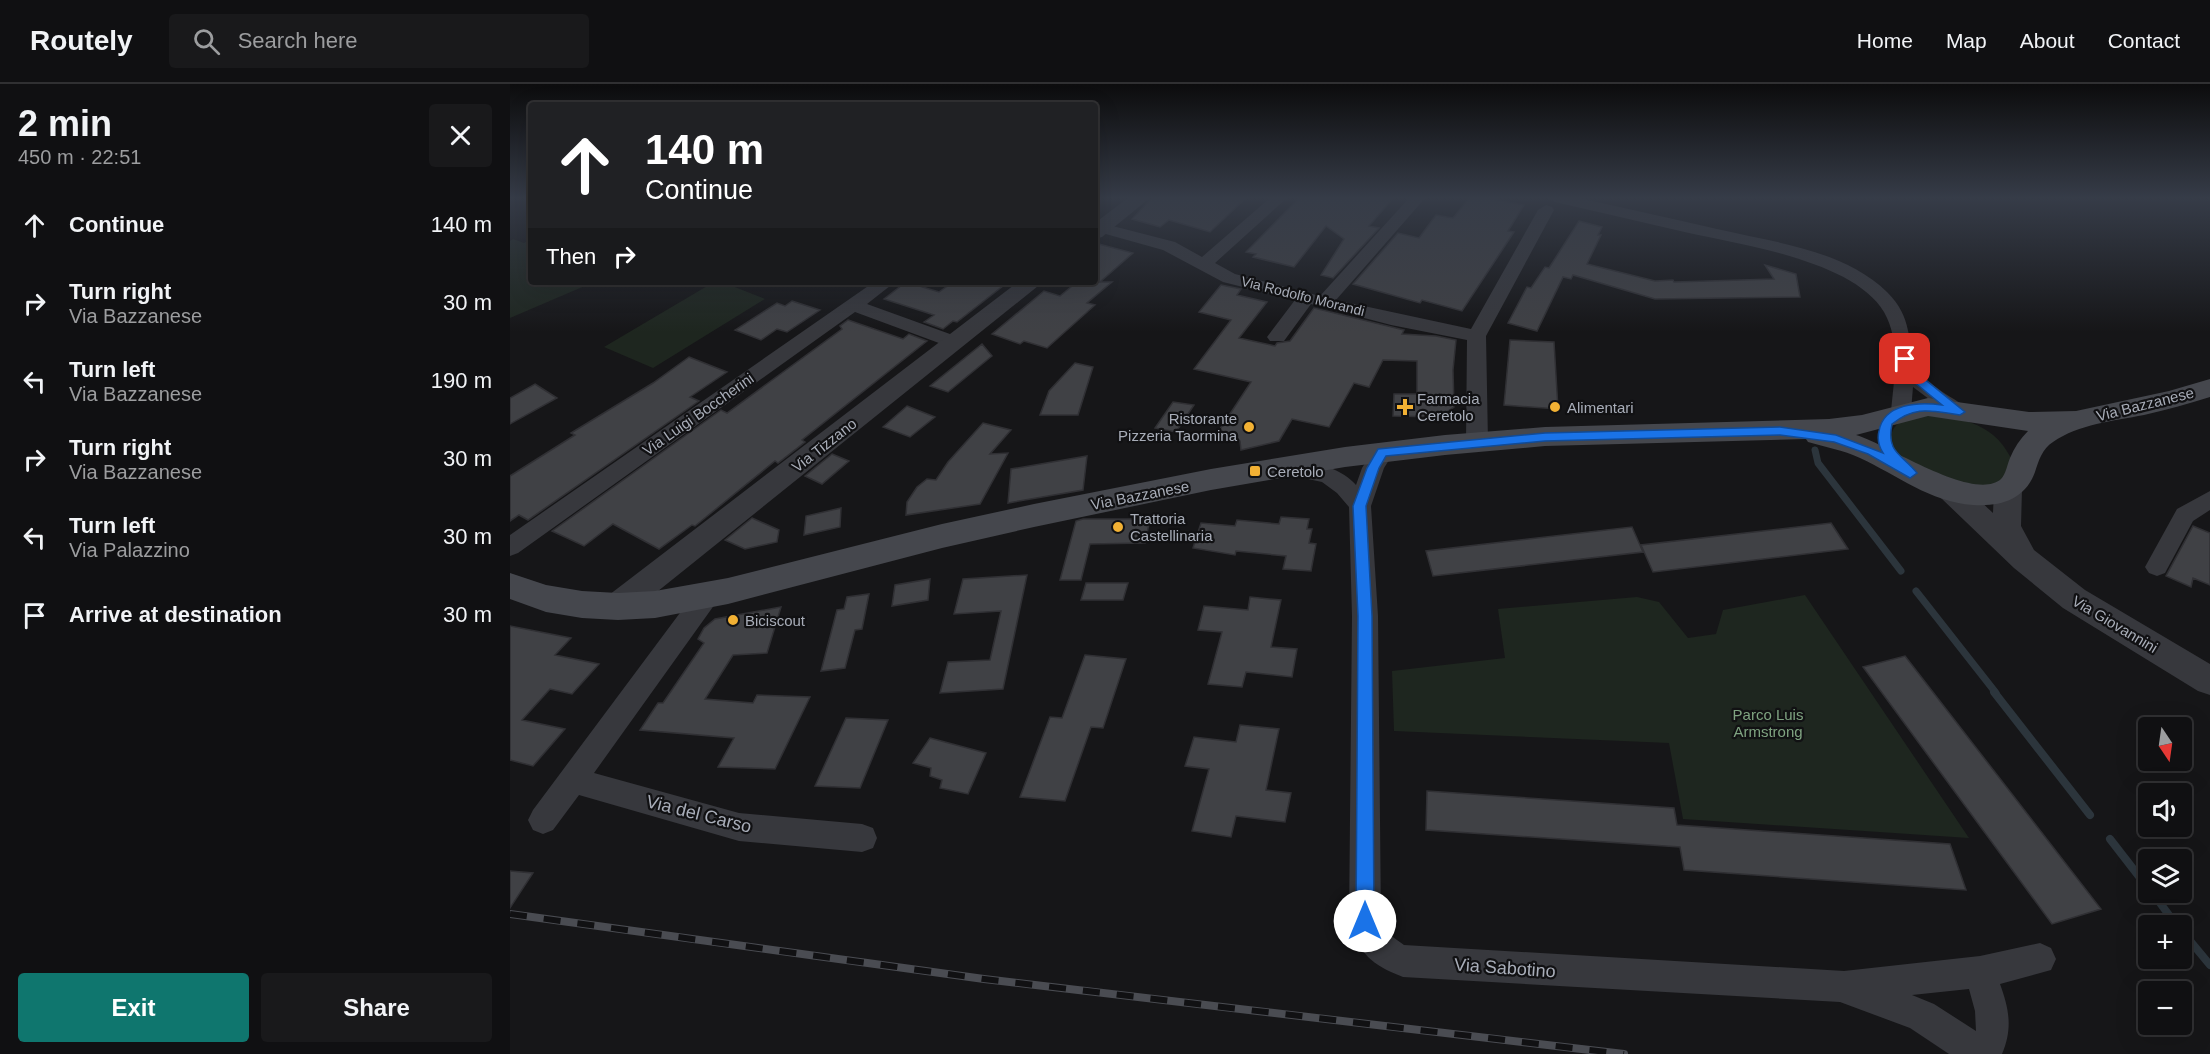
<!DOCTYPE html>
<html lang="en">
<head>
<meta charset="utf-8">
<style>
	:root { --surface:#101012; --page:#19191b; --text:#f1f3f6; --muted:#9c9d9f; --line:#303032; --accent:#0f766e }
	body { margin:0; font-family:Helvetica,sans-serif; background:var(--page); color:var(--text); height:100vh; display:flex; flex-direction:column; font-size:22px; white-space:nowrap }
	* { box-sizing:border-box; margin:0 }
	p { font-size:20px; color:var(--muted) }
	.icon { flex:none; width:33px; height:33px; fill:none; stroke:currentColor; stroke-width:2; stroke-linecap:round; stroke-linejoin:round }
	.map { position:relative; flex:1; overflow:hidden }
	.sheet { display:flex; flex-direction:column; background:var(--surface); width:510px }
	.sheet>* { flex:none }
	.banner { position:absolute; left:18px; top:18px; width:570px; height:183px; border-radius:6px; box-shadow:0 6px 24px #0002,0 0 0 2px var(--line); background:#202124; color:#fff; overflow:hidden }
	.needle { width:39px; rotate:167deg }
	.tools { position:absolute; left:1628px; top:633px; display:grid; gap:12px }
	.tools a { display:grid; place-items:center; width:54px; height:54px; border-radius:6px; background:var(--surface); box-shadow:0 6px 24px #0002,0 0 0 2px var(--line); font-size:30px }
	.pin { position:absolute; display:grid; place-items:center; width:51px; height:51px; color:#fff; margin:-26px; border-radius:12px; box-shadow:0 3px 9px #0006 }
	.me { position:absolute; width:66px; margin:-33px; rotate:0deg; stroke-linejoin:round; filter:drop-shadow(0 0 4px #0008) }
	.turn { display:flex; align-items:center; gap:21px; height:126px; padding:0 18px; font-size:27px }
	.turn .icon { width:78px; height:78px; stroke-width:2.5 }
	.turn b { display:block; font-size:42px; line-height:51px }
	.then { display:flex; align-items:center; height:57px; padding:0 18px; background:#0003; gap:12px; font-size:22px }
	.round { display:grid; place-items:center; flex:none; width:63px; height:63px; border-radius:6px; background:var(--page) }
	.headline { display:flex; align-items:center; justify-content:space-between; height:102px; padding:0 18px }
	h1 { font-size:36px; font-weight:600; line-height:45px }
	.button { display:flex; gap:12px; margin-top:auto; padding:12px 18px }
	.button a { flex:1; height:69px; border-radius:6px; background:var(--accent); color:#fff; font-size:24px; font-weight:600; line-height:69px; text-align:center }
	.button a+a { background:var(--page); color:var(--text) }
	ul { padding:0; list-style:none }
	li { display:flex; align-items:center; gap:18px; height:78px; padding:0 18px }
	li div { flex:1 }
	li b { display:block; font-size:22px }
	li em { font-style:normal }
	header { display:flex; align-items:center; gap:36px; box-sizing:border-box; height:84px; padding:0 30px; background:var(--surface); border-bottom:2px solid var(--line) }
	header strong { font-size:28px }
	nav { display:flex; gap:33px; margin-inline-start:auto; font-size:21px }
	.search { width:420px; height:54px; background:var(--page); display:flex; align-items:center; gap:15px; box-sizing:border-box; padding:0 21px; border-radius:6px; color:var(--muted); font-size:22px }
	main { display:flex; flex:1; min-height:0 }
	.map>svg:first-child { display:block }
</style>
</head>
<body>
<header>
<strong>Routely</strong>
<div class="search"><svg class="icon" aria-label="search" viewBox="0 0 24 24"><circle cx="10" cy="10" r="6"/><path d="M15 15l6 6"/></svg>Search here</div>
<nav><a>Home</a><a>Map</a><a>About</a><a>Contact</a></nav>
</header>
<main>
<section class="sheet">
<div class="headline"><div><h1>2 min</h1><p>450 m · 22:51</p></div><a class="round"><svg class="icon" aria-label="close" viewBox="0 0 24 24"><path d="M6 6l12 12M18 6L6 18"/></svg></a></div>
<ul>
<li><svg class="icon" aria-label="ahead" viewBox="0 0 24 24"><path d="M12 20V5M6 11l6-6 6 6"/></svg><div><b>Continue</b></div><em>140 m</em></li>
<li><svg class="icon" aria-label="right" viewBox="0 0 24 24"><path d="M7 20v-9h11M14 6l5 5-5 5"/></svg><div><b>Turn right</b><p>Via Bazzanese</p></div><em>30 m</em></li>
<li><svg class="icon" aria-label="left" viewBox="0 0 24 24"><path d="M17 20v-9H6M10 6l-5 5 5 5"/></svg><div><b>Turn left</b><p>Via Bazzanese</p></div><em>190 m</em></li>
<li><svg class="icon" aria-label="right" viewBox="0 0 24 24"><path d="M7 20v-9h11M14 6l5 5-5 5"/></svg><div><b>Turn right</b><p>Via Bazzanese</p></div><em>30 m</em></li>
<li><svg class="icon" aria-label="left" viewBox="0 0 24 24"><path d="M17 20v-9H6M10 6l-5 5 5 5"/></svg><div><b>Turn left</b><p>Via Palazzino</p></div><em>30 m</em></li>
<li><svg class="icon" aria-label="arrive" viewBox="0 0 24 24"><path d="M6 21V4h12l-3 4 3 4H6"/></svg><div><b>Arrive at destination</b></div><em>30 m</em></li>
</ul>
<div class="button"><a>Exit</a><a>Share</a></div>
</section>
<div class="map">
<svg width="1700" height="970" viewBox="0 0 1700 970">
	<rect width="100%" height="100%" fill="#161618"/>
	<path fill="#1e261f" d="M3 155 14 159 21 155V198H84L0 234V157Z
		M204 198H212L255 215 143 284 94 263Z
		M1408 328C1447 335 1481 335 1501 374L1494 396C1485 400 1477 403 1467 404 1461 404 1398 380 1393 376 1369 355 1384 336 1408 328Z
		M1295 511 1459 754 1173 735 1159 659 884 647 882 587 995 574 988 525 1127 513 1149 518 1178 554 1206 550 1213 526Z"/>
	<g fill="none" stroke-linecap="round" stroke-linejoin="round">
		<path stroke="#2c353c" stroke-width="7" d="M1305 366 1308 379 1391 487
			M1406 507 1486 609"/>
		<path stroke="#2c353c" stroke-width="8" d="M1484 608 1580 731
			M1600 755 1638 804
			M1642 808 1667 842
			M1671 846 1700 881"/>
	</g>
	<path fill="#404145" stroke="#303034" stroke-width="1.5" d="M643 113H737L700 148 659 136 650 143 622 135Z
		M790 113H884L859 142 869 144 823 194 811 191 834 155 816 142 784 183 743 173 746 170 736 168Z
		M960 113H974L1014 121 998 147 1004 148 952 227 912 216 910 219 843 200 888 149 909 154 926 131 943 134Z
		M1069 137 1092 143 1088 151H1091L1077 180 1145 197 1163 196 1164 198 1264 195 1255 181 1286 190 1290 213 1145 215 1063 191 1061 195 1053 193 1027 247 998 239 1017 203 1021 204 1035 183 1039 184Z
		M585 159 623 169 590 198H602L577 219 585 221 537 264 514 257 510 260 482 250 534 207 550 212 567 198H585Z
		M396 198 429 208 443 198H498L447 238 443 237 433 245 414 238 424 231 374 215Z
		M711 201 731 205 727 211 757 218 729 254 765 262 767 259 780 257 804 224 894 246 892 250 926 252 946 256 943 286 944 323 929 333 883 332 884 310H907V277L873 276 859 303 844 299 819 343 782 335 769 357 731 366 730 357 706 351 741 298 684 285 721 236 689 228Z
		M282 217 310 226 277 248 267 245 251 256 225 246 267 219 275 222Z
		M338 236 393 255 399 250 417 257 292 356 295 358 268 379 265 377 185 442 182 441 149 465 103 440 74 462 42 447 211 326 217 329 332 245 330 242Z
		M1000 256 1044 258 1048 325 994 321Z
		M472 260 482 272 438 308 420 302Z
		M179 273 217 288 180 313 189 317 18 436 9 431 0 437V392L65 351 61 349 143 299Z
		M565 279 583 283 568 331H530L539 307Z
		M25 300 47 314 0 340V314Z
		M663 318 684 321 666 348 645 344Z
		M397 322 425 333 400 353 373 343Z
		M473 339 501 346 480 370 498 369 470 420 396 431 397 418 407 403 417 395 426 396 438 378Z
		M322 370 339 377 312 400 295 392Z
		M577 372 573 406 498 419 501 385Z
		M331 424 330 443 294 451 296 432Z
		M771 433 799 435 797 445H802L799 459 806 460 801 487 773 485 776 472 726 467 725 471 683 464 691 439 725 442 727 436 769 440Z
		M242 434 269 446 267 458 235 465 215 456Z
		M573 435H640L635 459 580 460 571 496H550L566 437Z
		M1321 439 1338 465 1143 488 1131 461Z
		M1683 442 1700 449V501L1683 494 1681 503 1656 492Z
		M1122 443 1133 468 923 492 916 467Z
		M517 491 493 605 430 609 438 578 480 576 491 527 444 530 453 495Z
		M420 495 418 516 382 522 385 501Z
		M576 499H618L613 516H571Z
		M359 510 352 545 345 546 335 584 311 587 327 526 334 525 337 513Z
		M740 513 771 516 761 563 787 565 782 593 736 588 732 603 698 600 712 548 688 546 694 522 738 526Z
		M271 523 257 569 223 571 195 615 243 619 247 611 300 613 265 685 208 683 224 654 130 646 148 619H153L194 559 188 555 194 544 205 535Z
		M0 542 61 554 45 571 89 580 62 610 40 605 12 636 55 645 23 682 0 676Z
		M575 571 616 575 593 644 581 643 555 717 510 713 540 633 552 634Z
		M1395 572 1591 825 1542 840 1353 583Z
		M336 634 378 636 350 704 305 702Z
		M730 641 769 645 756 706 781 709 775 738 726 732 721 753 682 747 699 685 675 682 684 653 726 658Z
		M420 654 476 669 458 710 430 704 432 696 420 692 421 684 403 679Z
		M917 707 1164 724 1167 741 1440 760 1456 806 1174 786 1170 763 916 746Z
		M0 787 23 789 0 824Z"/>
	<g fill="none" stroke-linecap="round" stroke-linejoin="round">
		<path fill="#37383d" fill-rule="evenodd" d="M761 113H778L705 179 725 190 810 212 900 113H916L826 216 961 245 1028 126 1036 121 1042 123 1044 126 976 252 978 358 975 363 967 365 959 363 956 358 957 256 881 241 801 220 774 257H760L757 253 785 216 713 198 653 166 585 147V140L591 139 665 158 692 173Z
			M1037 113H1064C1111 123 1159 134 1207 145 1263 158 1334 166 1377 208 1404 235 1395 255 1408 283 1417 301 1441 313 1457 323L1460 328 1457 333 1450 335 1443 333 1403 303 1401 327 1398 332 1391 334 1384 332 1381 327C1384 294 1391 258 1374 228 1344 177 1233 161 1179 149 1134 139 1090 128 1045 118Z
			M364 198H385L357 220 451 254 454 258 451 262H437L345 228 8 469 0 472V451Z
			M873 361 881 363 884 368 874 384 861 422 868 532 871 837 880 851 894 861 1334 887 1470 872 1530 859 1541 864 1546 875 1541 886 1490 900C1499 925 1503 944 1492 970H1439L1400 944 1330 918 893 893C860 880 851 871 839 837L842 532 839 423 827 409 812 398 770 389 767 384 770 379C794 372 830 383 846 401L852 384 865 363ZM1459 905 1465 927 1466 947 1424 920 1402 911Z
			M1700 407V426L1683 437 1655 489 1647 492 1639 489 1635 483 1667 425Z
			M196 503 205 506 208 513 205 520 84 689 229 729 352 740 363 744 367 754 363 764 352 768 229 757 69 711 43 746 33 750 23 746 18 736 23 726 187 506Z"/>
		<path fill="#37383d" fill-rule="evenodd" d="M619 113H641L592 153 585 155V139Z
			M508 198H533L117 532 106 535 95 532 90 523 95 514Z
			M1498 395 1508 398 1512 405 1511 442 1524 466 1575 506 1700 580V611L1688 607 1553 524 1504 484 1431 414 1427 407 1431 400C1453 393 1468 416 1483 429L1484 405 1488 398Z"/>
		<path fill="#45474d" fill-rule="evenodd" d="M1700 295V313C1678 320 1656 326 1634 331 1603 337 1569 340 1543 358 1532 365 1529 376 1525 388 1515 416 1490 423 1463 421 1420 418 1387 391 1350 374 1333 366 1315 363 1298 358L1296 355 1035 362 935 371 835 383 701 406 524 443 432 464 218 520 145 534 108 536 72 534 36 528 0 515V489L36 501 72 507 108 509 145 507 218 494 432 440 524 420 701 385 835 363 935 351 1035 343 1319 335 1352 331 1418 314 1519 328 1566 327 1659 307ZM1418 332 1518 347C1510 355 1504 364 1500 374 1497 381 1496 390 1491 395 1464 419 1377 360 1346 351Z"/>
		<defs>
			<path id="rail" d="M0 830 474 895 1114 970"/>
		</defs>
		<use href="#rail" stroke="#4a4c52" stroke-width="8"/>
		<use href="#rail" stroke="#111113" stroke-width="6" stroke-dasharray="17" stroke-linecap="butt"/>
	</g>
	<linearGradient id="sky" x2="0" y2="1"><stop stop-color="#0c0c0d"/><stop offset="0.46" stop-color="#363c48"/><stop offset="1" stop-color="#363c48" stop-opacity="0"/></linearGradient>
	<rect width="1700" height="248" fill="url(#sky)"/>
	<path fill="#1a73e8" stroke="#114b97" stroke-width="1.5" d="M1395 272 1399 273 1412 293 1455 328 1450 331C1421 327 1406 321 1382 340 1376 369 1392 370 1407 389L1400 394 1358 370 1324 358 1270 351 1035 357 876 372 869 384 856 422 862 532 864 837 861 843 855 846 849 843 846 837 848 532 843 422 857 384 868 365 1035 349 1270 343 1326 351 1373 369C1368 361 1367 355 1369 347 1374 319 1409 318 1432 321L1404 298 1390 275Z"/>
	<g fill="#f2b134" stroke="#111113" stroke-width="2">
		<path d="M892 314h6v6h6v6h-6v6h-6v-6h-6v-6h6z"/>
		<circle cx="1045" cy="323" r="6"/>
		<circle cx="739" cy="343" r="6"/>
		<rect x="739" y="381" width="12" height="12" rx="3"/>
		<circle cx="608" cy="443" r="6"/>
		<circle cx="223" cy="536" r="6"/>
	</g>
	<g text-anchor="middle" dominant-baseline="central" stroke-width="4.5" stroke-linejoin="round" paint-order="stroke">
		<g font-size="14" fill="#a8adb8" stroke="#111113">
			<text transform="translate(793 212) rotate(14)">Via Rodolfo Morandi</text>
		</g>
		<g font-size="15" fill="#a8adb8" stroke="#111113" text-anchor="start">
			<text x="907" y="314">Farmacia<tspan x="907" dy="17">Ceretolo</tspan></text>
			<text x="1057" y="323">Alimentari</text>
			<text x="727" y="334" text-anchor="end">Ristorante<tspan x="727" dy="17">Pizzeria Taormina</tspan></text>
			<text x="757" y="387">Ceretolo</text>
			<text x="620" y="434">Trattoria<tspan x="620" dy="17">Castellinaria</tspan></text>
			<text x="235" y="536">Biciscout</text>
		</g>
		<g font-size="15" fill="#a8adb8" stroke="#111113">
			<text transform="translate(1635 320) rotate(-14)">Via Bazzanese</text>
			<text transform="translate(188 330) rotate(-35)">Via Luigi Boccherini</text>
			<text transform="translate(314 361) rotate(-38)">Via Tizzano</text>
			<text transform="translate(630 411) rotate(-11)">Via Bazzanese</text>
			<text transform="translate(1605 540) rotate(31)">Via Giovannini</text>
		</g>
		<g font-size="15" fill="#7fa381" stroke="#111113">
			<text x="1258" y="630">Parco Luis<tspan x="1258" dy="17">Armstrong</tspan></text>
		</g>
		<g font-size="18" fill="#a8adb8" stroke="#111113">
			<text transform="translate(189 730) rotate(14)">Via del Carso</text>
			<text transform="translate(995 884) rotate(4)">Via Sabotino</text>
		</g>
	</g>
</svg>
<div class="tools">
<a><svg class="needle" viewBox="-14 -14 28 28"><path d="M0-13l5 13h-10z" fill="#e53935"/><path d="M0 13l5-13h-10z" fill="#9c9d9f"/></svg></a>
<a><svg class="icon" aria-label="sound" viewBox="0 0 24 24"><path d="M4 9h4l5-4v14l-5-4H4zM17 9q2 3 0 6"/></svg></a>
<a><svg class="icon" aria-label="layers" viewBox="0 0 24 24"><path d="M12 4l9 5-9 5-9-5zM3 14l9 5 9-5"/></svg></a>
<a>+</a>
<a>−</a>
</div>
<div class="pin" style="left:1395px;top:275px;background:#d93025"><svg class="icon" aria-label="arrive" viewBox="0 0 24 24"><path d="M6 21V4h12l-3 4 3 4H6"/></svg></div>
<svg class="me" style="left:855px;top:837px" viewBox="-20 -20 40 40"><circle r="19" fill="#fff"/><path d="M0-13L10 11 0 6-10 11z" fill="#1a73e8"/></svg>
<div class="banner">
<div class="turn"><svg class="icon" aria-label="ahead" viewBox="0 0 24 24"><path d="M12 20V5M6 11l6-6 6 6"/></svg><div><b>140 m</b>Continue</div></div>
<div class="then">Then<svg class="icon" aria-label="right" viewBox="0 0 24 24"><path d="M7 20v-9h11M14 6l5 5-5 5"/></svg></div>
</div>
</div>
</main>
</body>
</html>
